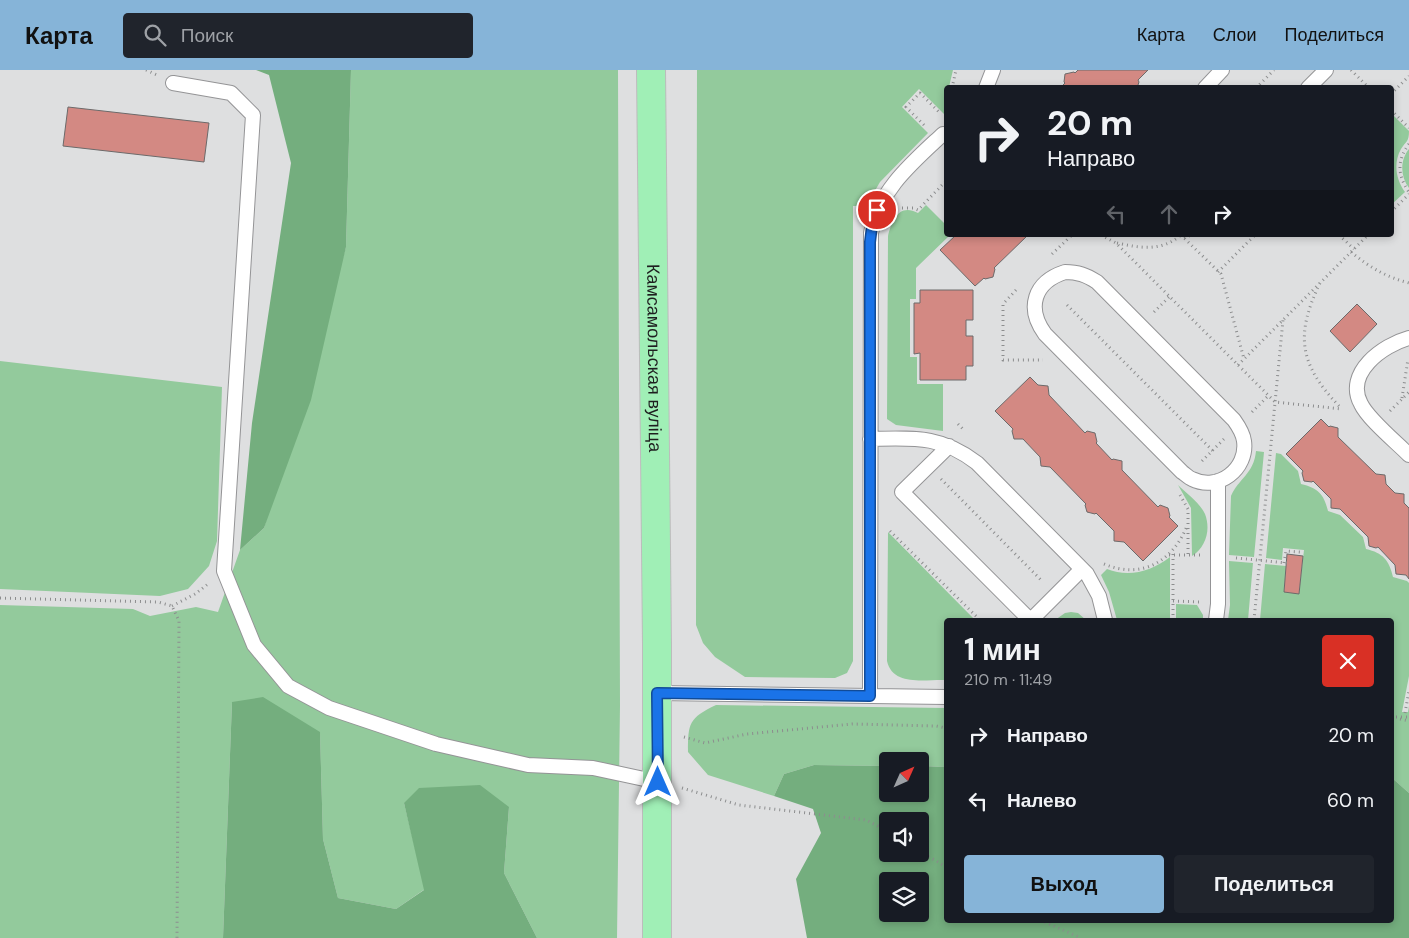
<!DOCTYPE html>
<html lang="ru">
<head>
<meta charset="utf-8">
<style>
	:root { --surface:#171b24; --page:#20242c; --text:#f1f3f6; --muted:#9ea1a6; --accent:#86b4d8 }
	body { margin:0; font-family:"DM Sans",sans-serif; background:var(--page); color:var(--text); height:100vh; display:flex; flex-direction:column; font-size:19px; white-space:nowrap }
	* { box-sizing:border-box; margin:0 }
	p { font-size:16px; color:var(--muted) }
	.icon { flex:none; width:28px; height:28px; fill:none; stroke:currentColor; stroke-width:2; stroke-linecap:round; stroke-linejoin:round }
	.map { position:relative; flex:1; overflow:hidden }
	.side { position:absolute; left:944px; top:548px; width:450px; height:305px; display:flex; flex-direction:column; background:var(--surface); border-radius:5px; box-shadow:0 2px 8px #0003 }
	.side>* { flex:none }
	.hud { position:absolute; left:944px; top:15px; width:450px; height:152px; border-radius:5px; box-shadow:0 2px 8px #0003; background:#171b24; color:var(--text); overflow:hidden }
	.needle { width:32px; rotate:45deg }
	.controls { position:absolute; left:879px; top:682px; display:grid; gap:10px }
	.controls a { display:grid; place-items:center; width:50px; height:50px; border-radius:5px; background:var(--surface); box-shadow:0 2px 8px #0003; font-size:25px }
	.pin { position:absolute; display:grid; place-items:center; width:42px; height:42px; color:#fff; margin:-21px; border:2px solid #fff; border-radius:50%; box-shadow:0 1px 5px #0007 }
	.me { position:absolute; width:55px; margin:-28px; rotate:0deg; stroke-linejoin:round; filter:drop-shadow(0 0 4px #0008) }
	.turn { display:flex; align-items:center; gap:18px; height:105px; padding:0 20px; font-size:22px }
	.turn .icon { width:65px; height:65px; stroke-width:2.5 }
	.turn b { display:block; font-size:35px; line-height:42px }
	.lanes { display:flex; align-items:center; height:48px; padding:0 20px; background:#0003; justify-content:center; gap:25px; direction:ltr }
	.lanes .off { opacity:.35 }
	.round { display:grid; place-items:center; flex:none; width:52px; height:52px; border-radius:5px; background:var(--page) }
	.overview { display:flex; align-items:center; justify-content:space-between; height:85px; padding:0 20px }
	h1 { font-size:30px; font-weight:800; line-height:38px }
	.action { display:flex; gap:10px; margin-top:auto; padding:10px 20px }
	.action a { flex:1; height:58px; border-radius:5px; background:var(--accent); color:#111; font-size:20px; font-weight:800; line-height:58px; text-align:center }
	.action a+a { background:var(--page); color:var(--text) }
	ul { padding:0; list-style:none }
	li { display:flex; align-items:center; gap:15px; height:65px; padding:0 20px }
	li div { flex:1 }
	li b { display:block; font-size:19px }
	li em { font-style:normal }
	header { display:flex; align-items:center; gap:30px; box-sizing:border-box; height:70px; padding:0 25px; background:var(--accent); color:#111 }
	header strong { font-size:24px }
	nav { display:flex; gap:28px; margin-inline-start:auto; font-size:18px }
	.search { width:350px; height:45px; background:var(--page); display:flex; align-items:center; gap:12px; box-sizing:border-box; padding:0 18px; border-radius:5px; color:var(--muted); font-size:19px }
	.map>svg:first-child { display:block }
</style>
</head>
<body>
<header>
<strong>Карта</strong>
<div class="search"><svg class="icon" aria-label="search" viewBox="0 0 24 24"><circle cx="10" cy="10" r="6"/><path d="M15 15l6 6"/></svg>Поиск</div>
<nav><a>Карта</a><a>Слои</a><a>Поделиться</a></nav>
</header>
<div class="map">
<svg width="1409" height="868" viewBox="0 0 1409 868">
	<rect width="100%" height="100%" fill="#dedfe0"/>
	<path fill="#93ca9c" d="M351 0H618L620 635 617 868H537L504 803 509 737 404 733 425 819 396 839 338 828 323 769 320 663 232 632 223 868H0V535L133 539 150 546 196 537 218 542 240 480 264 458 346 177Z
		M697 0H953L949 17 946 18V46L919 19 902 37 928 63 880 112 866 136H853V591L847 603 835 608 745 607 715 587 703 573 696 555Z
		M1391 43 1409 61C1409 72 1406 71 1401 79 1393 93 1396 110 1405 122L1391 135Z
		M1409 79V118C1400 106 1400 90 1409 79Z
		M926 135 946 155V165H950L916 198V229H910V287H917V314H943V361L896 355 887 349 888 166C892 150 899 133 918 143Z
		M0 291 222 317 217 471 209 496 188 519 160 526 0 519Z
		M1256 381 1264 382 1254 487 1229 485 1231 426C1238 409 1254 404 1256 381Z
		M1276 383 1281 384 1298 401 1301 414C1318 418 1324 424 1328 441L1340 445 1363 467 1366 479C1383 483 1389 490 1393 507L1407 511 1409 513V606L1402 642H1408L1409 636V723L1391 707V550H1260L1265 494 1286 496 1284 522 1299 523 1304 480 1283 478 1282 490 1266 488Z
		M1178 415C1186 423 1200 433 1205 444 1211 460 1206 477 1192 486L1191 438Z
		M888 462 975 550H946V610C926 609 893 617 887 591Z
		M1170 487V550H1117L1109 522 1101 505 1107 499C1129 508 1152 501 1170 487Z
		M1229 491 1253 493 1248 550H1228L1230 535Z
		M1176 534 1197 535 1203 545V550H1176Z
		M1071 542 1078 543 1086 550H1055L1065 543Z
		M716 635 946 638V697L920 696V691H888L887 696 814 695 784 704 774 726 708 705 688 682C688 653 689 648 716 635Z"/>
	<path fill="#74ae7e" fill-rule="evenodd" d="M256 0H351L346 177 311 330 264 458 240 480 252 353 291 93 269 5Z
		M263 627 320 662 323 769 338 828 396 839 424 820 404 733 419 718 480 715 509 737 504 803 537 868H223L232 632Z
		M814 695 887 696 888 724H920V696L946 697V850H1391V707L1409 723V868H807L796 809 821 763 813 739 774 726 784 704ZM888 751H920V784H888ZM888 811H920V844H888Z"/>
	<path fill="#d38983" stroke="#6c6a6a" d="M1078 0H1148L1138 10 1139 12 1137 18H1060L1065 13 1064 12 1065 4 1074 2 1075 3Z
		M68 37 209 53 204 92 63 76Z
		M956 165H1028L994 198 995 199 993 207 985 209 984 208 975 216 940 180Z
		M920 220H973V250H966V266H973V296H966V310H920V283L914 284V233H920Z
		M1357 234 1377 254 1350 282 1330 261Z
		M1030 307 1038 315 1048 316 1049 325 1085 363 1087 361 1095 363 1097 372 1096 373 1112 390 1113 389 1122 391V400L1158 437 1160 435 1168 438 1170 446 1169 447 1178 456 1143 491 1124 472 1114 471V461L1096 443 1095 444 1087 442 1085 435 1086 434 1050 397 1041 396 1040 387 1023 369H1014L1012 361 1013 359 995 341Z
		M1321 349 1329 357 1330 356 1338 358V367L1376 404 1385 405 1386 414 1395 423 1404 424V433L1409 438V509L1406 505 1396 504 1395 495 1378 477 1376 478 1369 476 1368 467 1340 439 1331 438V429L1313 411 1312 412 1304 411 1302 403 1303 401 1286 384Z
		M1287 484 1303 486 1299 524 1284 522Z"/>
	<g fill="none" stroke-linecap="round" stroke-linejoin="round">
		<defs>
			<path id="service" d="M173 13 231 23 253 45 224 501 254 575 288 616 329 638 436 674 528 695 593 698 658 712
				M986 18 993 0
				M1205 18 1222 0
				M1308 18 1326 0
				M1065 202C1078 202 1086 205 1097 212L1234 350C1239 357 1243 363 1244 371 1248 399 1218 422 1192 409 1189 408 1185 404 1182 402L1045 264C1026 238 1034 212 1065 202Z
				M1409 268C1383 275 1344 303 1361 334 1368 349 1396 372 1409 385
				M870 369C914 368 941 365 977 393L1087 504 1099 526 1105 550
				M949 376 902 422 1030 550
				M1031 550 1082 499
				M1216 550 1218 534V411
				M657 623 946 627
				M870 626 871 163C878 121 913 92 943 64"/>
			<g id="primary">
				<path id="s1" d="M651 0 657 574V868"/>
			</g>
		</defs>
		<use href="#service" stroke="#949496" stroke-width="16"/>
		<use href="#primary" stroke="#bcbcbc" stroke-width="30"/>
		<path stroke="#8c8d8e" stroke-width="3" stroke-dasharray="1 4" stroke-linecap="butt" d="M146 0 157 5
			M1351 0 1369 18
			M952 18 956 0
			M1256 18 1274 0
			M1391 24 1409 6
			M1391 40 1409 58
			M924 55 906 37 920 23 941 44
			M1409 74C1397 90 1397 105 1409 122
			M902 138H913L918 140 946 111
			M1391 142 1409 124
			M1101 165 1116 173 1275 332 1342 339
			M1181 165 1221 204 1244 289
			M1339 165 1354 179
			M1184 168 1191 165
			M1117 173C1140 178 1161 182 1181 165
			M1351 182C1369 197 1386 207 1409 213
			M1052 184 1072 165
			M1218 202 1255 165
			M1320 213C1295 265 1299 294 1339 336
			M1016 220 1003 234V290H1043
			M1067 235 1213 381
			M1154 242 1170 226
			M1238 295 1368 165
			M1402 328 1408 289
			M1390 341 1409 322
			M1252 342 1269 325
			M958 354 963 359
			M1202 391 1224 369
			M941 409 1042 511
			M1180 425 1188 439V485
			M890 461 980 550
			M1173 484V550
			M1169 485H1200
			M1236 488 1287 493
			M1284 493 1286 481 1300 482
			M1104 494C1142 510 1173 491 1187 456
			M0 528 158 532 172 536 179 551 177 868
			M1173 531 1200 532
			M172 536 195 524 208 514
			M1254 550 1283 250
			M1405 643 1409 621
			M1391 647H1409
			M1400 649 1409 651
			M684 667 705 673 747 664 852 654 936 656 946 658
			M682 718 739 735 866 750 888 761
			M920 781 946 797
			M1040 850 1081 868"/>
		<use href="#service" stroke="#fff" stroke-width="14"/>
		<use href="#primary" stroke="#a0efb6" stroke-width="28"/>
	</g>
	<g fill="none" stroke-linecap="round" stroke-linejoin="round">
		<defs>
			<path id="route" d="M658 712 657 623 870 626V172L872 156 877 140"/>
		</defs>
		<use href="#route" stroke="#114b97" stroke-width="12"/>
		<use href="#route" stroke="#1a73e8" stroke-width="9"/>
	</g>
	<g text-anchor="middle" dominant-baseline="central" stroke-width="4" stroke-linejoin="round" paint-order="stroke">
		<g font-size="18" fill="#1e1e1f" stroke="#fff">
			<text stroke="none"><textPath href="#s1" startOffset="288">Камсамольская вуліца</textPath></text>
		</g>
	</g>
</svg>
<div class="controls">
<a><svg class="needle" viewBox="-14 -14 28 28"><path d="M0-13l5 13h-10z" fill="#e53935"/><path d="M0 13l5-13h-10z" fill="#9ea1a6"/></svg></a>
<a><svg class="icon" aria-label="sound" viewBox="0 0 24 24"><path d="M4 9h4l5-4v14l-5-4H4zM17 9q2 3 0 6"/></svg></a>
<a><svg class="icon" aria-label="layers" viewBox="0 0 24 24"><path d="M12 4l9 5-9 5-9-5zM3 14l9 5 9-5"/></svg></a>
</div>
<div class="pin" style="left:877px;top:140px;background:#d93025"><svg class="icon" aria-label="arrive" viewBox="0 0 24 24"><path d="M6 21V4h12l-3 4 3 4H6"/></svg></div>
<svg class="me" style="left:658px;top:712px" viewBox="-20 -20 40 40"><path d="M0-17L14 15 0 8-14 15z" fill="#1a73e8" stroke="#fff" stroke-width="4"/></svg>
<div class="hud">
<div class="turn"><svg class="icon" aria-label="right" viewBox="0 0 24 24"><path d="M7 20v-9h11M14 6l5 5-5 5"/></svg><div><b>20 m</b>Направо</div></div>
<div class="lanes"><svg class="icon off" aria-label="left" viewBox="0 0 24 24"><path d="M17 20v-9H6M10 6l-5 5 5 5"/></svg><svg class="icon off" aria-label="ahead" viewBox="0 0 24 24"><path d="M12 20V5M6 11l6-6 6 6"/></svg><svg class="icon" aria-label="right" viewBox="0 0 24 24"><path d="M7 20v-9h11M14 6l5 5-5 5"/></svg></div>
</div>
<section class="side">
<div class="overview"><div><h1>1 мин</h1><p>210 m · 11:49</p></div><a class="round" style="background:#d93025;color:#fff"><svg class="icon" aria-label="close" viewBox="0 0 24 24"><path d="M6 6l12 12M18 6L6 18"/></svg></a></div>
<ul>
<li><svg class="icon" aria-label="right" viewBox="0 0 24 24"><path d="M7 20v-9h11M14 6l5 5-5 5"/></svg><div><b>Направо</b></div><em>20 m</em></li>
<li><svg class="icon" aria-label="left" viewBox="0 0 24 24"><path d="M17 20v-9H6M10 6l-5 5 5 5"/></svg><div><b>Налево</b></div><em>60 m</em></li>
</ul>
<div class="action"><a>Выход</a><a>Поделиться</a></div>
</section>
</div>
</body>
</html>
